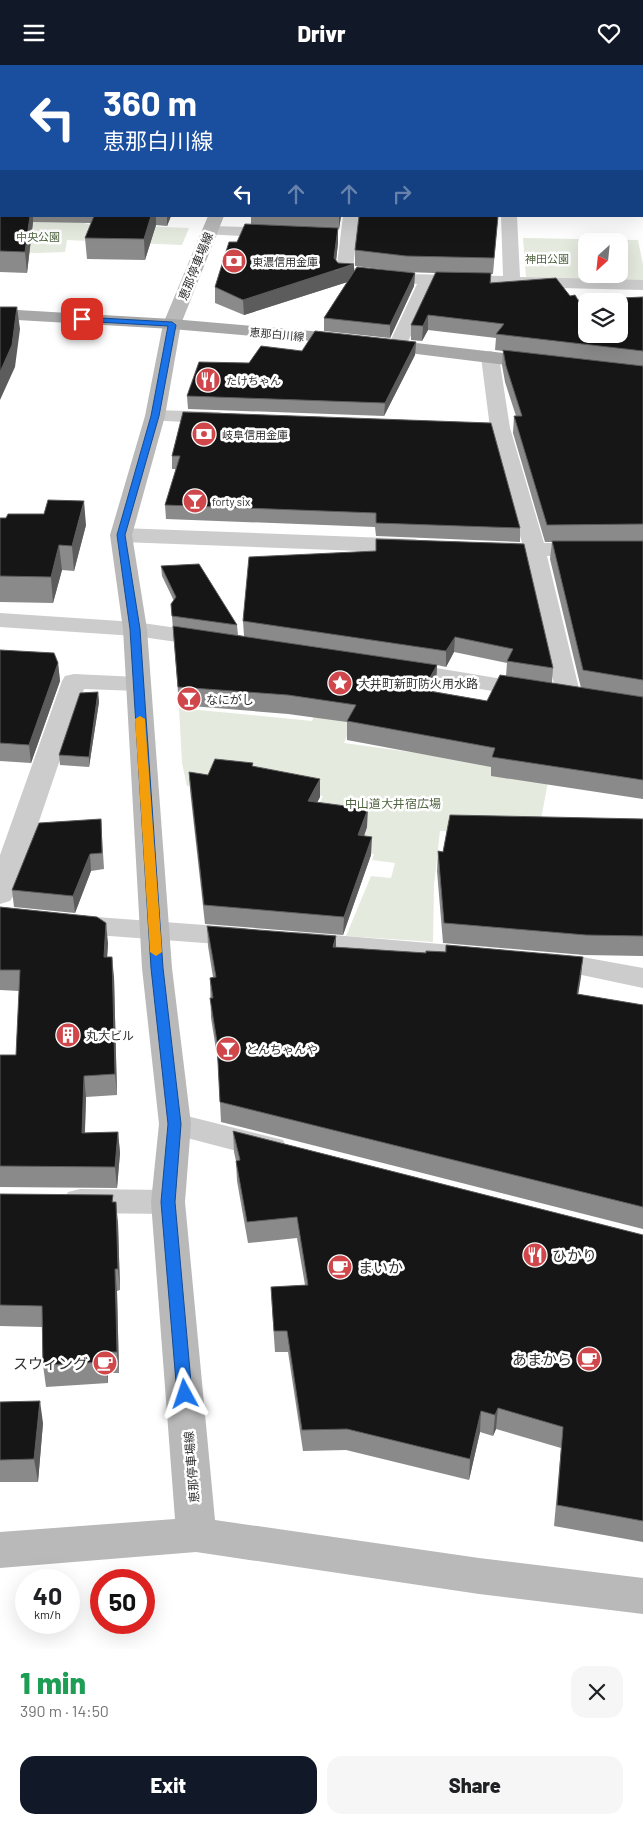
<!DOCTYPE html>
<html lang="en">
<head>
<meta charset="utf-8">
<style>
	:root { --surface:#fff; --page:#f6f6f6; --text:#202124; --muted:#757577; --accent:#111827 }
	body { margin:0; font-family:Barlow,"Noto Sans JP",sans-serif; background:var(--page); color:var(--text); height:100vh; display:flex; flex-direction:column; font-size:19px; white-space:nowrap }
	* { box-sizing:border-box; margin:0 }
	p { font-size:16px; color:var(--muted) }
	.icon { flex:none; width:28px; height:28px; fill:none; stroke:currentColor; stroke-width:2; stroke-linecap:round; stroke-linejoin:round }
	.map { position:relative; height:1584px; overflow:hidden }
	.sheet { display:flex; flex-direction:column; background:var(--surface); flex:1 }
	.sheet>* { flex:none }
	.hud { position:absolute; left:0px; top:0px; width:644px; height:152px; box-shadow:0 5px 20px #0002; background:#1a4fa0; color:#fff; overflow:hidden }
	.needle { width:32px; rotate:207deg }
	.tools { position:absolute; left:578px; top:168px; display:grid; gap:10px }
	.tools a { display:grid; place-items:center; width:50px; height:50px; border-radius:10px; background:var(--surface); box-shadow:0 5px 20px #0002; font-size:25px }
	.speed { position:absolute; left:15px; top:1504px; display:flex; gap:10px; font-size:25px; font-weight:700; text-align:center }
	.speed>* { display:grid; place-content:center; width:65px; height:65px; border-radius:50%; background:var(--surface); box-shadow:0 5px 20px #0002; line-height:1 }
	.speed small { font-size:12px; font-weight:400 }
	.speed .limit { border:8px solid #d22; background:#fff; color:#111 }
	.pin { position:absolute; display:grid; place-items:center; width:42px; height:42px; color:#fff; margin:-21px; border-radius:10px; box-shadow:0 2px 8px #0006 }
	.me { position:absolute; width:55px; margin:-28px; rotate:355deg; stroke-linejoin:round; filter:drop-shadow(0 0 4px #0008) }
	.turn { display:flex; align-items:center; gap:18px; height:105px; padding:0 20px; font-size:22px }
	.turn .icon { width:65px; height:65px; stroke-width:2.5 }
	.turn b { display:block; font-size:35px; line-height:42px }
	.lanes { display:flex; align-items:center; height:48px; padding:0 20px; background:#0003; justify-content:center; gap:25px; direction:ltr }
	.lanes .off { opacity:.35 }
	.round { display:grid; place-items:center; flex:none; width:52px; height:52px; border-radius:15px; background:var(--page) }
	.head { display:flex; align-items:center; justify-content:space-between; height:85px; padding:0 20px }
	h1 { font-size:30px; font-weight:800; line-height:38px; color:#1e9e55 }
	.primary-button { display:flex; gap:10px; margin-top:auto; padding:10px 20px }
	.primary-button a { flex:1; height:58px; border-radius:15px; background:var(--accent); color:#fff; font-size:20px; font-weight:800; line-height:58px; text-align:center }
	.primary-button a+a { background:var(--page); color:var(--text) }
	header { display:flex; justify-content:space-between; align-items:center; height:65px; padding:0 20px; background:var(--accent); color:#fff; font-size:22px; font-weight:800 }
	.map>svg:first-child { display:block }
</style>
</head>
<body>
<header><svg class="icon" aria-label="menu" viewBox="0 0 24 24"><path d="M4 6h16M4 12h16M4 18h16"/></svg>Drivr<svg class="icon" aria-label="heart" viewBox="0 0 24 24"><path d="M12 20l-8-8c-3-5 5-10 8-4 3-6 11-1 8 4z"/></svg></header>
<div class="map">
<svg width="643" height="1584" viewBox="0 0 643 1584">
	<rect width="100%" height="100%" fill="#fff"/>
	<path fill="#e4eade" fill-rule="evenodd" d="M80 153 86 159 189 163 182 180 67 175 65 187 37 188 0 186V154Z
		M523 173 638 175 643 200V216L526 213ZM586 176H619V209H586Z
		M337 601 351 661 344 678 550 706 538 770 440 766 434 820 433 877 346 871 371 811 391 813 395 798 372 795 374 789 331 783 312 753 323 731 297 726 292 733 187 721 182 698 179 643 312 656Z"/>
	<g fill="none" stroke-linecap="round" stroke-linejoin="round">
		<path fill="#ccc" fill-rule="evenodd" d="M343 151H359L353 203 405 209 503 211 501 151H517L520 212 643 215V225L434 220 406 281 403 285 397 286 391 285 388 281 417 219 338 211 336 207Z
			M210 161 280 163 286 165 288 168 286 171 280 173 204 169 202 166 204 163Z
			M490 286 497 288 499 292 510 363 544 478H643V492L547 491 581 632 578 637 569 639 560 637 557 632 525 491H490L482 489 479 484 482 479 490 477 522 478 490 363 481 292 483 288Z
			M155 345 219 347 226 349 229 353 226 357 219 359 148 355 145 351 148 347Z
			M121 463 414 474 422 476 425 481 422 486 414 488 121 477 113 475 110 470 113 465Z
			M0 548 135 557 212 568 220 570 224 575 220 580 212 582 135 571 0 562Z
			M400 597 533 619 542 621 545 626 542 631 533 633 391 609 388 604 391 599Z
			M74 609 138 612 147 614 150 619 147 624 138 626 84 624 14 830 10 836 0 839V790L62 616 65 611Z
			M0 842 96 852 245 863 255 866 259 872 255 878 245 881 96 870 0 860Z
			M298 867 464 881 474 883 479 890 474 897 464 899 298 885 288 883 283 876 288 869Z
			M545 888 577 891 643 903V923L577 909 535 904 530 897 535 890Z
			M175 1048 283 1075 287 1083 283 1091 271 1095 164 1067 159 1059 164 1051Z
			M80 1124 168 1125 180 1128 185 1137 180 1146 168 1149 80 1148 68 1145 63 1136 68 1127Z"/>
		<path fill="#b9b9b9" fill-rule="evenodd" d="M208 151H224L181 259 165 351 132 470 147 564 172 903 191 1059 185 1137 215 1455 479 1493 643 1513V1549L479 1529 196 1487 0 1503V1467L175 1454 151 1137 159 1059 142 903 123 564 110 470 145 351 163 259Z"/>
		<path fill="#a7a7a7" fill-rule="evenodd" d="M0 244 172 254 311 266 539 292 546 294 548 298 546 302 539 304 311 276 172 264 0 254Z"/>
	</g>
	<path fill="#8a8a8a" fill-rule="evenodd" d="M0 0H208L206 1H1V54H0Z
		M298 0H338V1H298Z
		M643 0V89H642Z
		M0 107 1 151H171L167 161 156 160 145 195 87 194 85 173 91 158 33 157 27 208 0 207Z
		M251 151H341L339 164H338V178L336 195 338 198 354 207 415 208 414 221 390 273 324 266V253L347 217 244 250 215 238V222L237 177 251 160Z
		M498 151 493 209H491V218L570 231 578 235 643 232V734L491 711V702L347 675V657L288 649 179 640 171 539 174 536 162 511 161 501 237 560 238 570 244 571 243 556 376 486 553 603 552 618 581 623 550 494 552 477H545L513 368 514 351H516L505 317 502 300 503 286 495 285 496 273 428 265 422 276 411 275V260L435 208 405 207 355 201V185ZM454 587 507 598 506 611 487 636 432 626 436 618 437 600 446 602Z
		M416 277 415 290 384 351 188 344 187 331 249 298 302 286Z
		M183 347 520 463V477L376 471 375 462 166 454 165 440 176 404H172V391Z
		M0 453 86 460 74 506 62 505 53 538 0 537Z
		M0 585 58 598 60 616 31 698 0 696Z
		M98 627 99 637 89 702 60 700 59 690Z
		M253 701 320 732 317 738 367 762 364 771 371 790 343 870 205 859 190 725 189 707 208 710Z
		M101 754 104 804 91 806 75 848 14 842 12 825Z
		M643 754V891L584 890 443 878 437 806 438 786 443 787Z
		M0 842 108 878 107 892 114 912 117 1030 86 1032 85 1068 118 1067 120 1088 117 1123 0 1122V990H16L19 926 0 925Z
		M207 861 336 882 426 888 445 887 446 880 583 892 578 929 643 940V1164L221 1057 218 997 211 953 210 913 213 912 208 881Z
		M233 1066 643 1170V1477L554 1461 561 1383 496 1364 493 1371 480 1367 469 1415 346 1385 303 1386 288 1287H275L272 1243 271 1222 305 1220 297 1173 248 1178 237 1116 236 1096 234 1087Z
		M0 1129 113 1130V1137L118 1158 120 1225 117 1226 119 1308H108V1318L46 1322 43 1300 42 1262 0 1261Z
		M0 1337 43 1358 38 1417H0Z"/>
	<path fill="#5c5c5c" d="M183 0H208L206 1H181Z
		M480 0H526L521 1H476Z
		M30 151H33V157L27 208 25 187Z
		M151 151H156V160L145 195 144 174Z
		M167 151H171L167 161Z
		M339 151H341L339 164Z
		M338 163V178L335 206 354 199V215L244 250 243 235 334 193Z
		M415 208 414 221 390 273V260Z
		M17 242 20 264 15 302 0 335V307Z
		M428 250V265L422 276 423 261Z
		M416 277 415 290 384 351 385 338Z
		M84 436 86 460 74 506 72 481Z
		M59 480 62 505 53 538 51 512Z
		M455 572 454 587 446 602V586Z
		M58 598 60 616 31 698 29 680Z
		M437 600 436 618 422 643 423 625Z
		M98 627 99 637 89 702V692Z
		M320 714V732L308 754V736Z
		M368 744 367 762 358 788V770Z
		M372 772 371 790 343 870 344 852Z
		M90 789 91 806 75 848 73 831Z
		M106 858 108 878 106 912 104 892Z
		M336 871V891L333 882Z
		M112 892 114 912 117 1030 115 1009Z
		M583 892 581 912 575 949 577 929Z
		M84 1011 86 1032 84 1089 82 1068Z
		M118 1067 120 1088 117 1123 115 1102Z
		M116 1137 118 1158 120 1225 118 1204Z
		M115 1204 117 1226 119 1308 117 1287Z
		M106 1287 108 1308V1318L106 1297Z
		M40 1336 43 1358 38 1417 34 1394Z
		M498 1343 496 1364 493 1371 495 1350Z
		M481 1346 480 1367 469 1415 470 1394Z"/>
	<path fill="#161616" stroke="#5c5c5c" fill-rule="evenodd" d="M0 0H183L181 1H1V36H0V16L1 10H0Z
		M409 0H480L476 1H409Z
		M563 0H643L642 32V1H563Z
		M642 38H643V74H642Z
		M1 106V151H30L25 187 0 186V107Z
		M94 151H151L144 174 85 173Z
		M359 151H498L494 193 406 191 355 185Z
		M245 159 338 163 334 193 338 198 354 199 243 235 215 222 229 177H237Z
		M357 202 415 208 390 260 324 253Z
		M436 207 491 208 490 218 556 213 570 231 575 230 578 235 643 232V286L496 269 504 259 428 250 423 261 411 260ZM586 236H619V269H586Z
		M0 242H17L12 280 0 307Z
		M315 266 416 277 385 338 187 331 199 297 249 298 261 281 302 286Z
		M503 285 643 301V459L547 460 514 351H522L506 301Z
		M183 347 491 358 520 463 376 458V448L165 440 180 391H172Z
		M48 435 84 436 72 481 59 480 51 512 0 511V453H6L8 449H44Z
		M376 474 524 479 553 603 507 596 513 584 455 572 446 586 243 556 249 492 376 486Z
		M552 476H643V615L583 605Z
		M199 499 237 560 172 551 171 539 176 532 161 501Z
		M173 561 437 600 423 625 487 636 500 610 643 632V715L492 692 495 683 347 656 356 640 288 630 178 622Z
		M0 585 54 588 58 598 29 680 0 678Z
		M98 627 89 692 59 690 80 628Z
		M215 694 253 698 252 701 320 714 308 736 368 744 358 770 372 772 344 852 204 840 189 707 208 710Z
		M450 750 643 754V871L586 870 444 858 438 786 443 787Z
		M101 754 102 788 90 789 73 831 12 825 39 758Z
		M0 842 97 852 106 858 104 892H112L115 1009 84 1011 82 1068 118 1067 115 1102 0 1101V990H16L20 905H0Z
		M207 861 336 871 333 882 426 888V886L446 887V880L583 892 577 929 643 940V1142L220 1037 217 977 210 933H213L210 913 216 912Z
		M233 1066 643 1170V1456L557 1440 563 1362 498 1343 495 1350 481 1346 470 1394 347 1364 302 1365 287 1266H274L271 1222 308 1220 297 1152 247 1157 236 1096 240 1095Z
		M0 1129 113 1130 112 1137H116L118 1204H115L117 1287H106V1297L43 1300 42 1241 0 1240Z
		M40 1336 34 1394 0 1395V1337Z"/>
	<path fill="#1a73e8" stroke="#114b97" d="M82 252 172 257 176 260 159 351 125 470 140 564 163 903 181 1059 175 1137 192 1329 190 1334 185 1335 179 1334 177 1329 161 1137 168 1059 151 903 130 564 117 470 151 351 168 261 80 256 79 254Z"/>
	<path fill="#f59e0b" d="M140 651 145 654 162 887 156 891 150 887 135 654Z"/>
	<defs>
		<symbol id="bank-disc" viewBox="-11 -11 22 22"><circle r="9.5" fill="#cf474b" stroke="#fff"/><path d="M-6-4H6V4H-6ZM0-2.3a2.3 2.3 0 1 0 0 4.6a2.3 2.3 0 1 0 0-4.6Z" fill="#fff"/></symbol>
		<symbol id="restaurant-disc" viewBox="-11 -11 22 22"><circle r="9.5" fill="#cf474b" stroke="#fff"/><path d="M-5-6h1v4h1v-4h1v4h1v-4h1v5L-1.5 .5V6h-2V.5L-5-1ZM5-6V6H3V1.5H1.5Q1.5-4 5-6Z" fill="#fff"/></symbol>
		<symbol id="bar-disc" viewBox="-11 -11 22 22"><circle r="9.5" fill="#cf474b" stroke="#fff"/><path d="M-6-5H6L.8 .8V4.5H3.5V6h-7V4.5H-.8V.8Z" fill="#fff"/></symbol>
		<symbol id="sight-disc" viewBox="-11 -11 22 22"><circle r="9.5" fill="#cf474b" stroke="#fff"/><path d="M0-6L1.8-2.2L6-1.7L2.9 1.2L3.7 5.4L0 3.3L-3.7 5.4L-2.9 1.2L-6-1.7L-1.8-2.2Z" fill="#fff"/></symbol>
		<symbol id="building-disc" viewBox="-11 -11 22 22"><circle r="9.5" fill="#cf474b" stroke="#fff"/><path d="M-4-6H4V6H1V3H-1V6H-4ZM-2.5-4.3h1.7v1.8h-1.7ZM.8-4.3h1.7v1.8H.8ZM-2.5-1h1.7V.8h-1.7ZM.8-1h1.7V.8H.8Z" fill="#fff"/></symbol>
		<symbol id="cafe-disc" viewBox="-11 -11 22 22"><circle r="9.5" fill="#cf474b" stroke="#fff"/><path d="M-5.5-4.5H6V0H3Q3 3.5 0 3.5H-2.5Q-5.5 3.5-5.5 0ZM3-3.2v2h1.7v-2ZM-6 4.5H4V6H-6Z" fill="#fff"/></symbol>
	</defs>
	<g fill-rule="evenodd">
		<use href="#bank-disc" x="220" y="182" width="28" height="28"/>
		<use href="#restaurant-disc" x="194" y="301" width="28" height="28"/>
		<use href="#bank-disc" x="190" y="355" width="28" height="28"/>
		<use href="#bar-disc" x="181" y="422" width="28" height="28"/>
		<use href="#sight-disc" x="326" y="604" width="28" height="28"/>
		<use href="#bar-disc" x="175" y="620" width="28" height="28"/>
		<use href="#building-disc" x="54" y="956" width="28" height="28"/>
		<use href="#bar-disc" x="214" y="970" width="28" height="28"/>
		<use href="#restaurant-disc" x="521" y="1176" width="28" height="28"/>
		<use href="#cafe-disc" x="326" y="1188" width="28" height="28"/>
		<use href="#cafe-disc" x="575" y="1280" width="28" height="28"/>
		<use href="#cafe-disc" x="91" y="1284" width="28" height="28"/>
	</g>
	<g text-anchor="middle" dominant-baseline="central" stroke-width="5" stroke-linejoin="round" paint-order="stroke">
		<g font-size="11" fill="#506541" stroke="#fff">
			<text x="38" y="171">中央公園</text>
			<text x="547" y="193">神田公園</text>
		</g>
		<g font-size="11" fill="#2f2f2f" stroke="#fff" text-anchor="start">
			<text x="252" y="196">東濃信用金庫</text>
			<text x="226" y="315">たけちゃん</text>
			<text x="222" y="369">岐阜信用金庫</text>
			<text x="212" y="436">forty six</text>
		</g>
		<g font-size="11" fill="#2f2f2f" stroke="#fff">
			<text transform="translate(277 269) rotate(5)">恵那白川線</text>
		</g>
		<g font-size="12" fill="#2f2f2f" stroke="#fff">
			<text transform="translate(195 201) rotate(-68)">恵那停車場線</text>
			<text transform="translate(191 1402) rotate(-95)">恵那停車場線</text>
		</g>
		<g font-size="12" fill="#2f2f2f" stroke="#fff" text-anchor="start">
			<text x="358" y="618">大井町新町防火用水路</text>
			<text x="206" y="634">なにがし</text>
			<text x="86" y="970">丸大ビル</text>
			<text x="246" y="984">とんちゃんや</text>
		</g>
		<g font-size="12" fill="#506541" stroke="#fff">
			<text x="393" y="738">中山道大井宿広場</text>
		</g>
		<g font-size="15" fill="#2f2f2f" stroke="#fff" text-anchor="start">
			<text x="552" y="1190">ひかり</text>
			<text x="358" y="1202">まいか</text>
			<text x="572" y="1294" text-anchor="end">あまから</text>
			<text x="88" y="1298" text-anchor="end">スウィング</text>
		</g>
	</g>
</svg>
<div class="tools">
<a><svg class="needle" viewBox="-14 -14 28 28"><path d="M0-13l5 13h-10z" fill="#e53935"/><path d="M0 13l5-13h-10z" fill="#757577"/></svg></a>
<a><svg class="icon" aria-label="layers" viewBox="0 0 24 24"><path d="M12 4l9 5-9 5-9-5zM3 14l9 5 9-5"/></svg></a>
</div>
<div class="speed"><div>40<small>km/h</small></div><div class="limit">50</div></div>
<div class="pin" style="left:82px;top:254px;background:#d93025"><svg class="icon" aria-label="arrive" viewBox="0 0 24 24"><path d="M6 21V4h12l-3 4 3 4H6"/></svg></div>
<svg class="me" style="left:185px;top:1329px" viewBox="-20 -20 40 40"><path d="M0-17L14 15 0 8-14 15z" fill="#1a73e8" stroke="#fff" stroke-width="4"/></svg>
<div class="hud">
<div class="turn"><svg class="icon" aria-label="left" viewBox="0 0 24 24"><path d="M17 20v-9H6M10 6l-5 5 5 5"/></svg><div><b>360 m</b>恵那白川線</div></div>
<div class="lanes"><svg class="icon" aria-label="left" viewBox="0 0 24 24"><path d="M17 20v-9H6M10 6l-5 5 5 5"/></svg><svg class="icon off" aria-label="ahead" viewBox="0 0 24 24"><path d="M12 20V5M6 11l6-6 6 6"/></svg><svg class="icon off" aria-label="ahead" viewBox="0 0 24 24"><path d="M12 20V5M6 11l6-6 6 6"/></svg><svg class="icon off" aria-label="right" viewBox="0 0 24 24"><path d="M7 20v-9h11M14 6l5 5-5 5"/></svg></div>
</div>
</div>
<section class="sheet">
<div class="head"><div><h1>1 min</h1><p>390 m · 14:50</p></div><a class="round"><svg class="icon" aria-label="close" viewBox="0 0 24 24"><path d="M6 6l12 12M18 6L6 18"/></svg></a></div>
<div class="primary-button"><a>Exit</a><a>Share</a></div>
</section>
</body>
</html>
